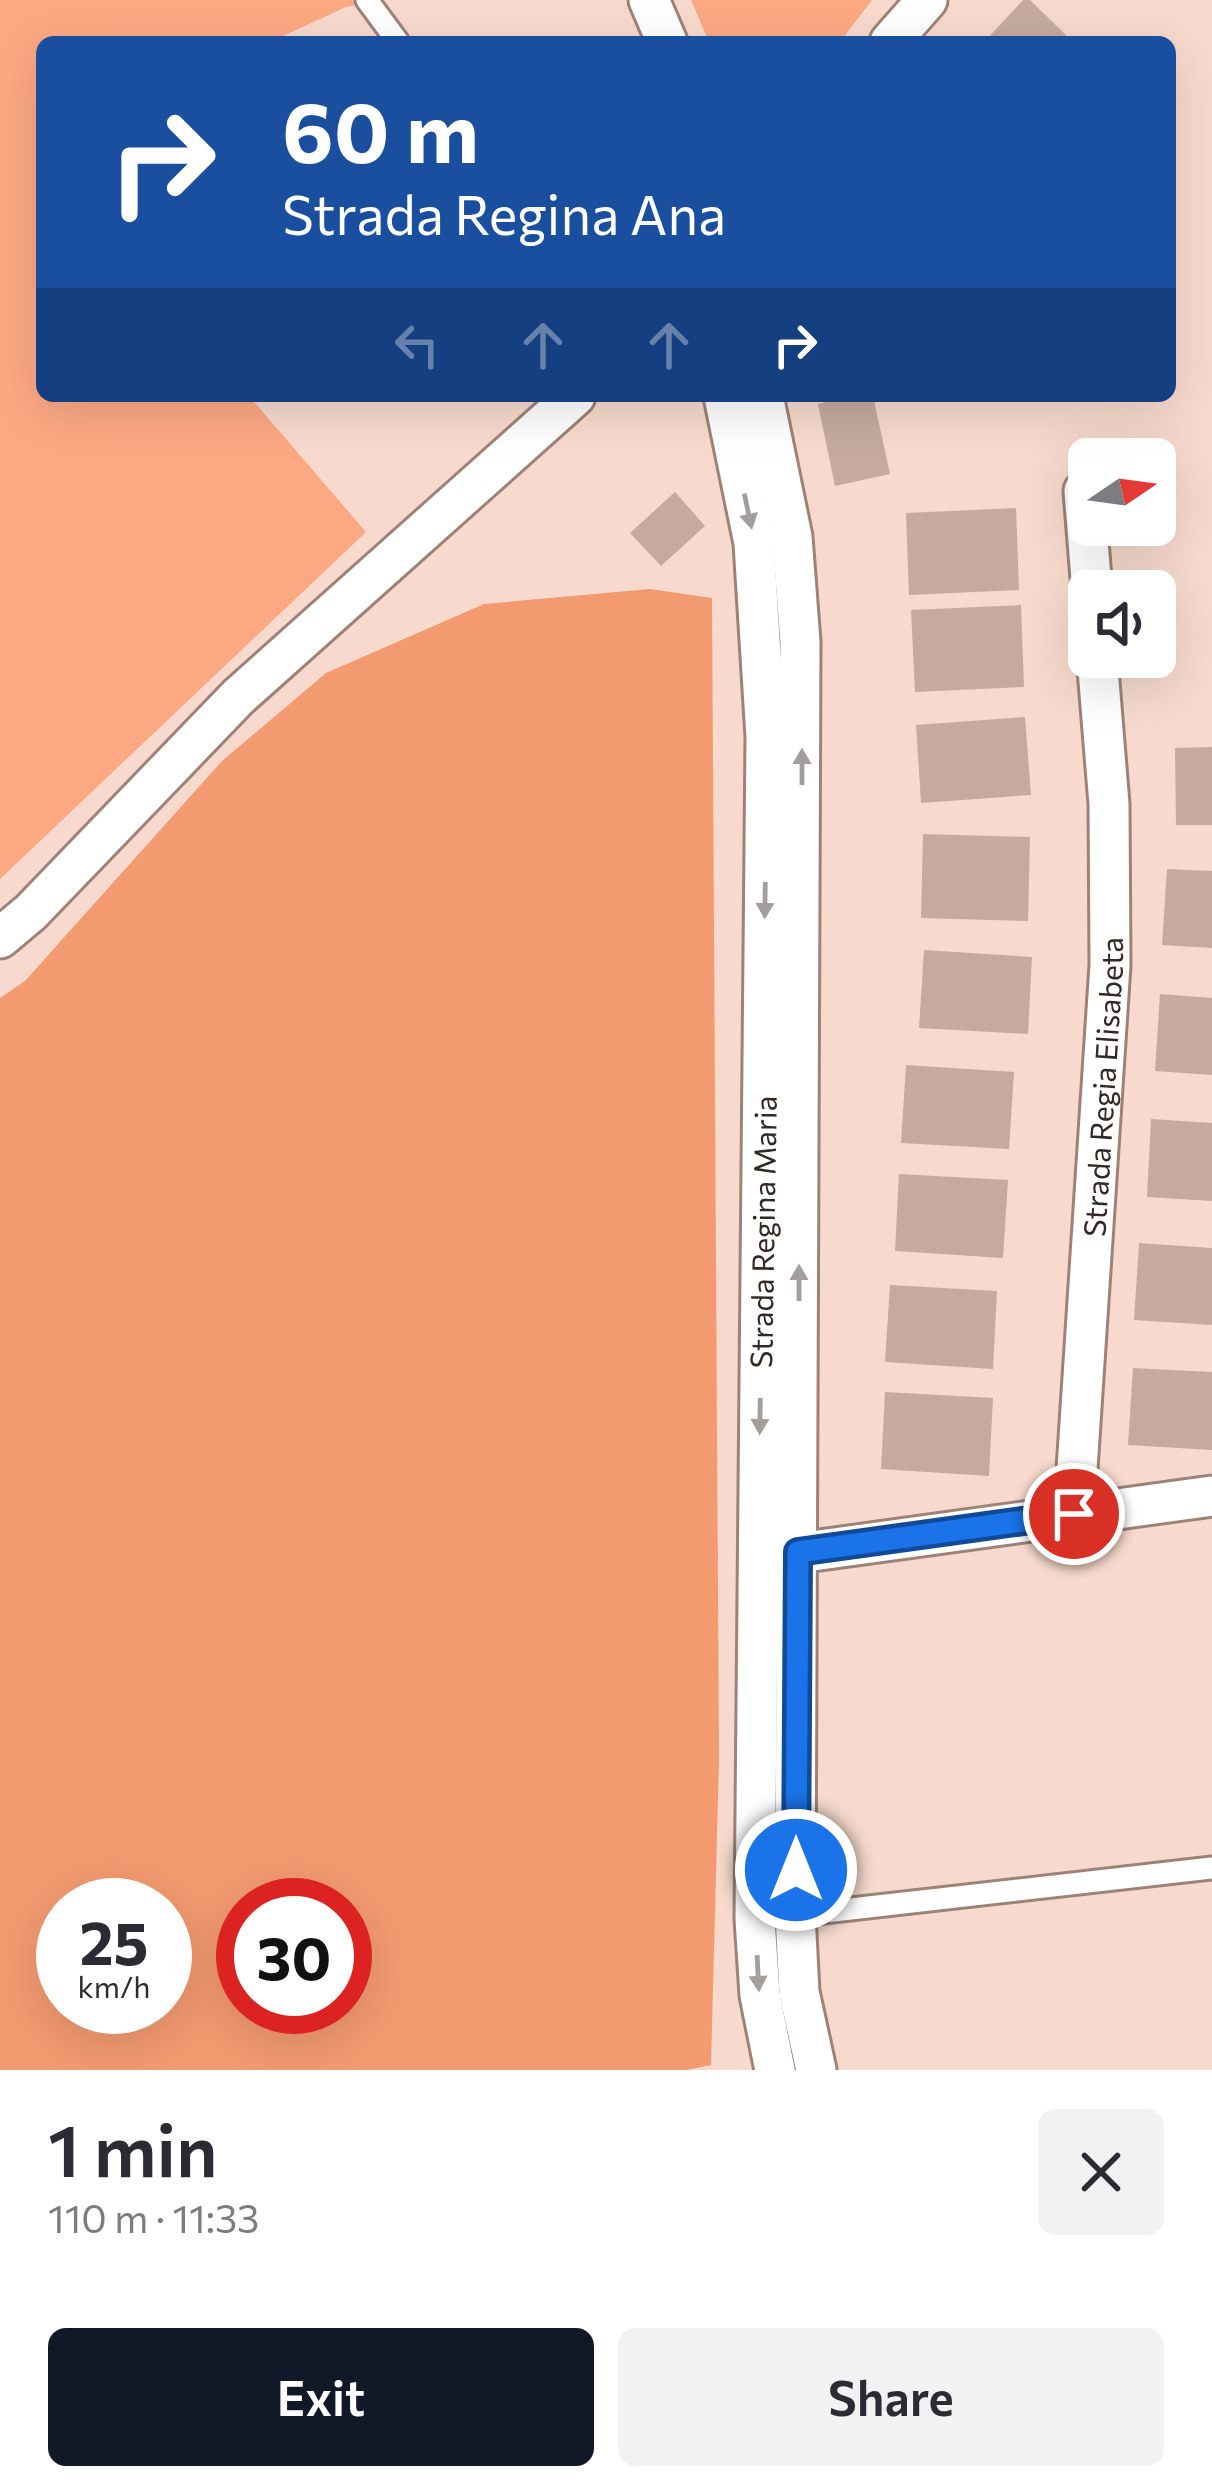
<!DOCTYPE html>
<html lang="en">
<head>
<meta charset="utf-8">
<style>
	:root { --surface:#fff; --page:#f2f2f3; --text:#2b2b33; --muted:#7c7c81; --accent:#111827 }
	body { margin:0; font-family:Commissioner,sans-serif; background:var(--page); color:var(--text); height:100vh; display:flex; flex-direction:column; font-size:45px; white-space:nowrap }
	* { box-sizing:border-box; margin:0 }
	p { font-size:39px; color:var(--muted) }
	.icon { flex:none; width:66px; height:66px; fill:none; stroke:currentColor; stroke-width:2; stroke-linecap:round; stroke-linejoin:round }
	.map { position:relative; height:2070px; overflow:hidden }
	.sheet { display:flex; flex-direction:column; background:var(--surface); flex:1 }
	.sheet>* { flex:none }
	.banner { position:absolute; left:36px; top:36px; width:1140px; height:366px; border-radius:18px; box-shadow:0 12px 48px #0002; background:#1a4fa0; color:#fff; overflow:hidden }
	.needle { width:78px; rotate:77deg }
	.controls { position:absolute; left:1068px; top:438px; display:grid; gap:24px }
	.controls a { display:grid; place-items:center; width:108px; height:108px; border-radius:18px; background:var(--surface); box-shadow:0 12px 48px #0002; font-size:60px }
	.speed { position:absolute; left:36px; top:1878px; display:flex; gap:24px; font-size:60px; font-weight:700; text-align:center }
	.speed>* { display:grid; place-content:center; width:156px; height:156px; border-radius:50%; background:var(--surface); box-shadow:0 12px 48px #0002; line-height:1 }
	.speed small { font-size:30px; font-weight:400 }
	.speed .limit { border:18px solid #d22; background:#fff; color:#111 }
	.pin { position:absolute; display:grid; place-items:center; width:102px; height:102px; color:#fff; margin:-51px; border:6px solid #fff; border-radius:50%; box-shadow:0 3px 12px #0007 }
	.me { position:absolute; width:132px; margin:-66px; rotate:0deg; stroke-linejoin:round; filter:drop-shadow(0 0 9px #0008) }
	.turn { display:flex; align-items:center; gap:42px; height:252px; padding:0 48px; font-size:54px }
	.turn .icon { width:156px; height:156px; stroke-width:2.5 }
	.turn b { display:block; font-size:84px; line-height:102px }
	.lanes { display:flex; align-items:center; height:114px; padding:0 48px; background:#0003; justify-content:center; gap:60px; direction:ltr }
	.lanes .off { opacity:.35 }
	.round { display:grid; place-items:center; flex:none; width:126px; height:126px; border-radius:18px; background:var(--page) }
	.overview { display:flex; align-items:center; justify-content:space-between; height:204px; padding:0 48px }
	h1 { font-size:72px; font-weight:600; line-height:90px }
	.button { display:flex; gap:24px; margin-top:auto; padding:24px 48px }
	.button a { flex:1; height:138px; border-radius:18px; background:var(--accent); color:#fff; font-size:48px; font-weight:600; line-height:138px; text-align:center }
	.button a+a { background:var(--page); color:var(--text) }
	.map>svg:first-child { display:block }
</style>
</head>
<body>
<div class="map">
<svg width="1212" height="2070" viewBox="0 0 1212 2070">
	<rect width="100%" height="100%" fill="#f7dacd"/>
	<path fill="#fca983" d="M0 0H380L346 7 270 42H42V396H249L366 532 0 879Z
		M691 0H872L840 42H709Z"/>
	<path fill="#f39a70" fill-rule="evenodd" d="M650 589 712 598 719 1760 711 2065 687 2070H0V998L25 981 222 761 326 673 484 604ZM63 1905H165V2007H63ZM243 1905H345V2007H243Z"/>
	<path fill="#c6aa9e" d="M1023 0H1030L1069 38 984 42Z
		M852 396H873L890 474 835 486 818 404Z
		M675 492 705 526 661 566 630 533Z
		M1016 508 1019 590 909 595 906 513Z
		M1021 605 1024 687 915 692 911 610Z
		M1025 717 1031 795 921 803 916 725Z
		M1212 747V825H1176L1175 748Z
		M923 834 1030 837 1028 921 921 918Z
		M1167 869 1212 871V948L1162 945Z
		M924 950 1032 957 1028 1034 919 1028Z
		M1160 994 1212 998V1075L1155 1071Z
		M906 1065 1014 1072 1009 1149 901 1143Z
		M1151 1119 1212 1123V1201L1147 1197Z
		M899 1174 1008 1180 1003 1258 895 1251Z
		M1139 1243 1212 1248V1325L1134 1320Z
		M890 1285 997 1291 993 1369 885 1362Z
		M1133 1368 1212 1372V1450L1128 1445Z
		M885 1392 993 1398 989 1476 881 1469Z"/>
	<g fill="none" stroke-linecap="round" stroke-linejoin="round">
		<defs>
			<path id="lane" d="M367 0 398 42
				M789 1916 1212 1868"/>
			<g id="street">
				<path d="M649 0 667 42"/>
				<path d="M890 42 927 0"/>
				<path d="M724 396 754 543 766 737 755 1919 760 1995 775 2070"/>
				<path d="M763 396 792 537 800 642 795 1915 799 1992 816 2070"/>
				<path d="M1084 491 1092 591"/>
				<path d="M0 938 31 912 238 697 575 396"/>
				<path id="s1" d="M1074 1515 1110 965 1109 804 1097 657"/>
				<path d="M798 1553 1212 1496"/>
			</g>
		</defs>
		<use href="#lane" stroke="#9d8377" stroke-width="27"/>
		<use href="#street" stroke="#9d8377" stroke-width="45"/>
		<use href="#lane" stroke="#fff" stroke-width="21"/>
		<use href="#street" stroke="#fff" stroke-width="39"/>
	</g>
	<defs><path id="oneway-solid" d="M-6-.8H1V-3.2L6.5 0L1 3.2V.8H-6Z" transform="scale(3)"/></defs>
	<g fill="#a39e9c">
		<use href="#oneway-solid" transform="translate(748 511) rotate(78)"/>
		<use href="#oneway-solid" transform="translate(802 767) rotate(-90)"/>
		<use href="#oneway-solid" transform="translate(765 900) rotate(91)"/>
		<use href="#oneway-solid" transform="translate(799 1283) rotate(-90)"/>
		<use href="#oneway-solid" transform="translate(760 1416) rotate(91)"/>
		<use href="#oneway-solid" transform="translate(758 1973) rotate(87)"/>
	</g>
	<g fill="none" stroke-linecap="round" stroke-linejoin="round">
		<defs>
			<path id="route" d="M796 1870 798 1552 1074 1514"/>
		</defs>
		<use href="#route" stroke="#114b97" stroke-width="30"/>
		<use href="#route" stroke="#1a73e8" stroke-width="21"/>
	</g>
	<g text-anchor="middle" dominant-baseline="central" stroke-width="9" stroke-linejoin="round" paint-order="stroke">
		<g font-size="30" fill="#332823" stroke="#fff">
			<text stroke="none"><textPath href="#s1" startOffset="429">Strada Regia Elisabeta</textPath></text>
			<text transform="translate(762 1232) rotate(-89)">Strada Regina Maria</text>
		</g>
	</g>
</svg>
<div class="controls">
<a><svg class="needle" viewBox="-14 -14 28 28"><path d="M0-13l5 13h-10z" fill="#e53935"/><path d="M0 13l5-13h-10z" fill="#7c7c81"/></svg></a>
<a><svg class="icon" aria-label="sound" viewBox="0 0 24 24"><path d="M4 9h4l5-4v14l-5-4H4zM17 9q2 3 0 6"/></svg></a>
</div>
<div class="speed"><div>25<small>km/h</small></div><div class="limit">30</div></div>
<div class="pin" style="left:1074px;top:1514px;background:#d93025"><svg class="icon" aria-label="arrive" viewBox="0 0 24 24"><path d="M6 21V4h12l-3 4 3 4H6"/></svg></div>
<svg class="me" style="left:796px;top:1870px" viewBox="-20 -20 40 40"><circle r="17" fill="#1a73e8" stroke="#fff" stroke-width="3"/><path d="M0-11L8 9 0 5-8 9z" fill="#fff"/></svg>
<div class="banner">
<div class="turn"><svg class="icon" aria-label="right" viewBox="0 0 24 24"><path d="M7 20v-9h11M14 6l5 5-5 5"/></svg><div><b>60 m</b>Strada Regina Ana</div></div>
<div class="lanes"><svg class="icon off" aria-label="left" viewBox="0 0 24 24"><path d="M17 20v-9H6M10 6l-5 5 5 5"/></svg><svg class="icon off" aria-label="ahead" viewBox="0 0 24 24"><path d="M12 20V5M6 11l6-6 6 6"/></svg><svg class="icon off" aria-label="ahead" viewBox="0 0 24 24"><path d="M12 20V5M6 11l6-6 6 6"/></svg><svg class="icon" aria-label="right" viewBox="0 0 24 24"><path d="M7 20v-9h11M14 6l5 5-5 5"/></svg></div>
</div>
</div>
<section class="sheet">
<div class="overview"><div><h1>1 min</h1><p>110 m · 11:33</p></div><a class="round"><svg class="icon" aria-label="close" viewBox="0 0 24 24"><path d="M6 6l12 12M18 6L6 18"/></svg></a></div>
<div class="button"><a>Exit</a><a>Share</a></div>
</section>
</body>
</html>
